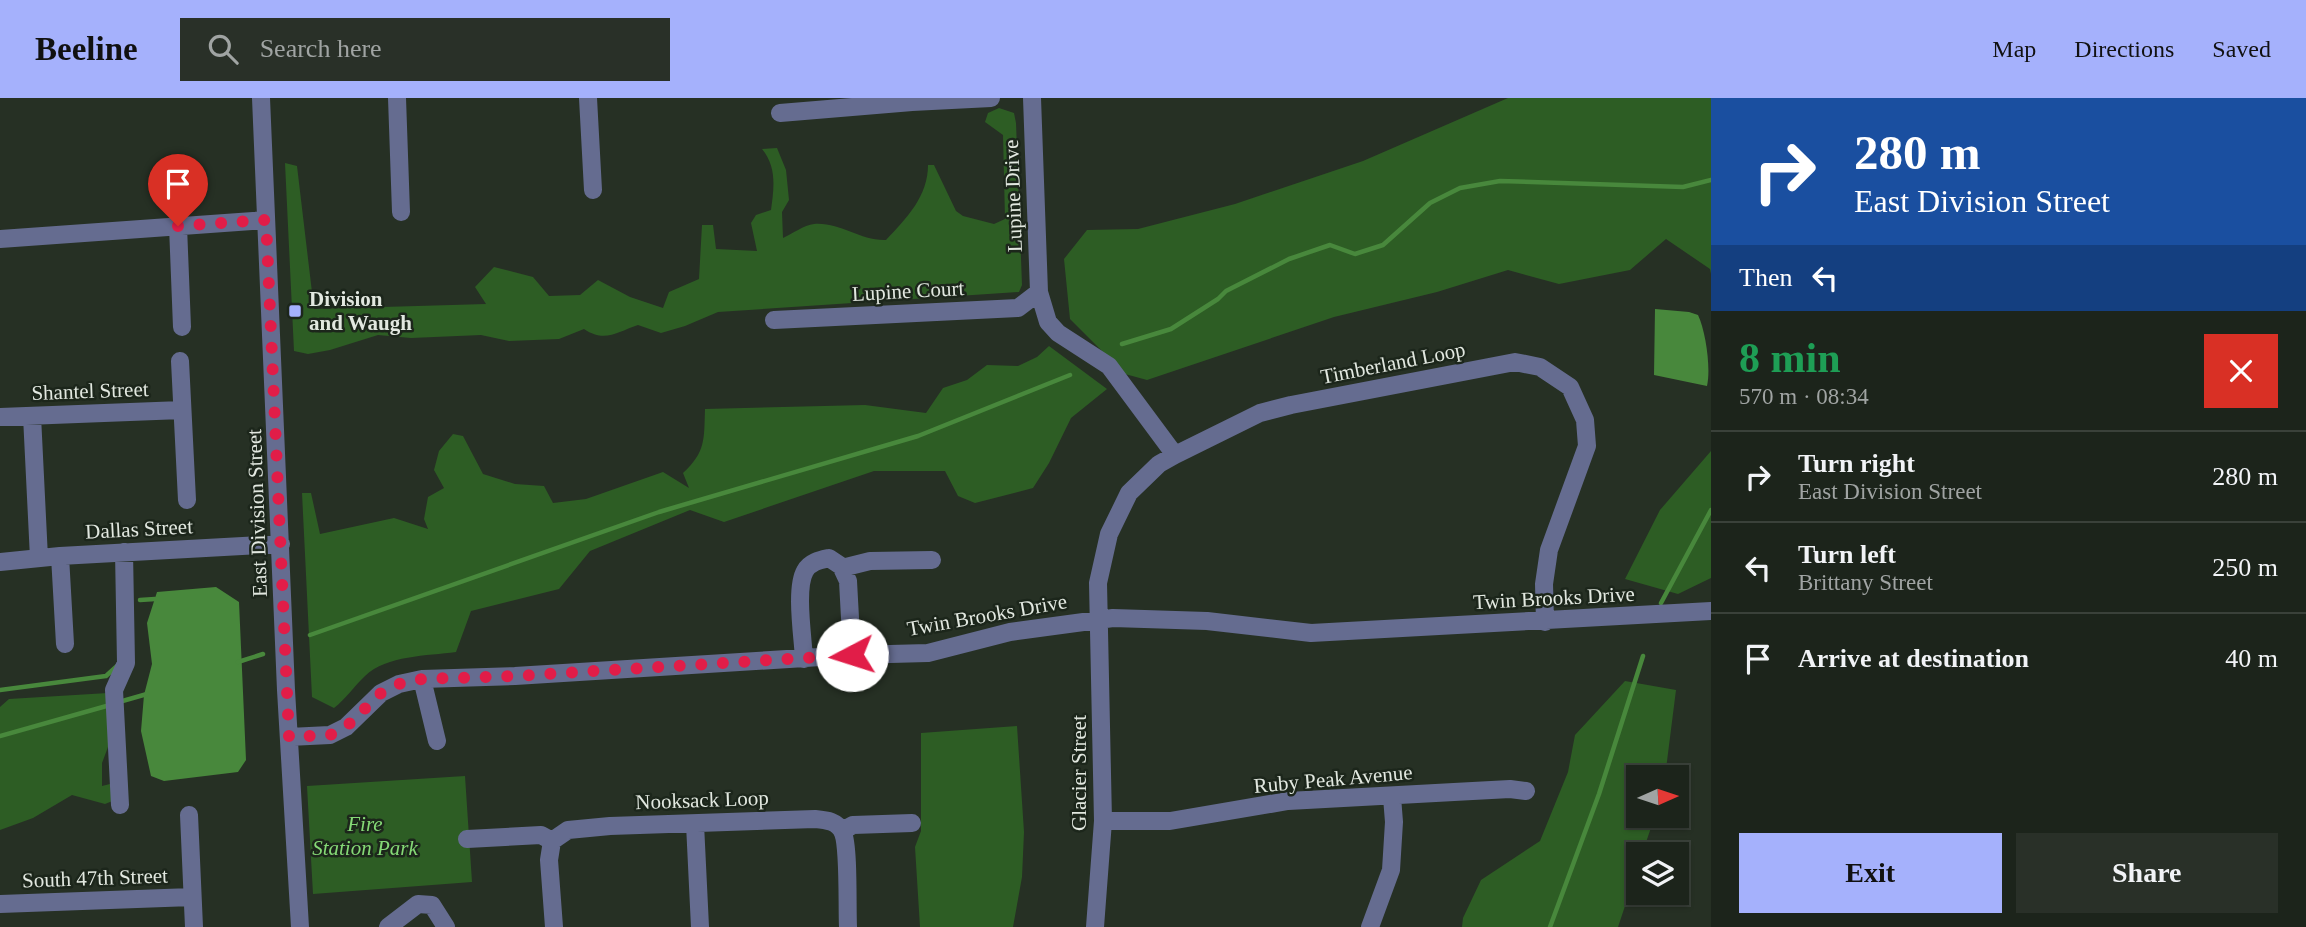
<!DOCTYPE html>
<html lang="en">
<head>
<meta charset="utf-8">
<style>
	:root { --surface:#1c241b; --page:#293028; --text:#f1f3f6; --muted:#a0a4a3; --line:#3a413a; --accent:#a5b1fc }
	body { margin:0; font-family:"Times New Roman",serif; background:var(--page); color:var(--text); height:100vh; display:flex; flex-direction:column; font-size:26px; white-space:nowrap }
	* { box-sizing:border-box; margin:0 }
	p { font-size:23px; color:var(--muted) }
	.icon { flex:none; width:38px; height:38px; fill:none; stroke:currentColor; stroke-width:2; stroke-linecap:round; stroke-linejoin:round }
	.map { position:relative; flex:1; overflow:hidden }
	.side { display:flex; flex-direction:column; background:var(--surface); width:595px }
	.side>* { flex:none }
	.guide { background:#1a4fa0; color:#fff; overflow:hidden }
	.needle { width:46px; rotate:87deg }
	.fabs { position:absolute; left:1626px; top:667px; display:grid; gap:14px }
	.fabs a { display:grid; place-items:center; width:63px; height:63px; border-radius:0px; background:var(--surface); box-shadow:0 2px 5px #0004,0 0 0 2px var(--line); font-size:35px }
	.pin { position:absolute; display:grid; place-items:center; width:60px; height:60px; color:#fff; margin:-72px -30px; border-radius:50% 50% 50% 0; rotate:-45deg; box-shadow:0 0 7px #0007 }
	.pin .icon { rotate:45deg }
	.me { position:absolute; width:77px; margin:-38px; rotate:265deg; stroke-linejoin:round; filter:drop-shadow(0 0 5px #0008) }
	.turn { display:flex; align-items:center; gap:24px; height:147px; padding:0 28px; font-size:32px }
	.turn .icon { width:91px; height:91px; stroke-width:2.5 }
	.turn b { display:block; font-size:49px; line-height:60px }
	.then { display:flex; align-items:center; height:66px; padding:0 28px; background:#0003; gap:14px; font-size:26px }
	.round { display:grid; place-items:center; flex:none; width:74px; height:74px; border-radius:0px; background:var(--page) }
	.summary { display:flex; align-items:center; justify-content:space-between; height:119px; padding:0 28px }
	h1 { font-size:42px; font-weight:700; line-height:52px; color:#1e9e55 }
	.cta { display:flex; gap:14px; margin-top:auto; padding:14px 28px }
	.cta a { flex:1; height:80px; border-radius:0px; background:var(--accent); color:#111; font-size:28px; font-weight:700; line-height:80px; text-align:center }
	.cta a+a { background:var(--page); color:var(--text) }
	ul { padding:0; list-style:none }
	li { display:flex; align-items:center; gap:21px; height:91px; padding:0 28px; border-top:2px solid var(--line) }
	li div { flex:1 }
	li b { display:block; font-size:26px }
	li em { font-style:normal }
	header { display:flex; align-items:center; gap:42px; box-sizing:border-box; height:98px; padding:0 35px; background:var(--accent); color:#111 }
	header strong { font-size:33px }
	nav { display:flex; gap:38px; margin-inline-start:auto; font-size:24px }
	.search { width:490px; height:63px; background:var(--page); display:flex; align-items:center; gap:18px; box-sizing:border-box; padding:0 24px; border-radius:0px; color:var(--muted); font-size:26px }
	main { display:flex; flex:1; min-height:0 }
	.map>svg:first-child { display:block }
</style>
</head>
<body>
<header>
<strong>Beeline</strong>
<div class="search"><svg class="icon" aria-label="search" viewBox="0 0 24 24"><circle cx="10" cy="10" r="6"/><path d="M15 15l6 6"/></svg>Search here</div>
<nav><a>Map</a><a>Directions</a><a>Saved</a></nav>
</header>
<main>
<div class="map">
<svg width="1711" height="829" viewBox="0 0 1711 829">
	<rect width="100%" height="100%" fill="#263024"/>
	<path fill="#2d5d24" d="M1508 0H1711V176L1710 171 1666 141 1630 172 1559 186 1508 172 1437 194 1334 219 1147 282 1125 276 1070 221 1064 161 1087 132 1138 131 1235 106 1363 63Z
		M999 10 1014 15 1016 25 1022 187 1019 194 718 214 685 228 661 235 638 227C617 234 605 245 584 231L559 241 509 243 481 237 411 240 378 237 330 252 308 256 294 253 285 65 297 68 314 211 486 206 475 189 494 169 533 179 549 198 580 197 598 182 630 199 663 210 669 194 699 181 702 127H713L716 151 757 153 751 125 756 117 771 112C774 90 777 69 762 51L777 50 786 72 789 102 782 114 783 140C792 136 804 127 814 126 840 124 860 143 886 142 907 120 928 98 928 67H934L956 113 963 118 994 126 1005 121 1003 37 985 24 988 15Z
		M1049 248 1107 291 1071 320 1049 365 1033 390 975 405 958 398 945 373H874L724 424 690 412 590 453 559 491 471 513 456 554C427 558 387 557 365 578 354 588 346 601 334 610L312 599 302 395H311L320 436 394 420 428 431 424 421 428 399 444 390 434 372 439 353 453 336 463 338 483 376 515 386 544 388 553 405 586 401 663 374 689 390 683 375C706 354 704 341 705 311L865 307 926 315 943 290 967 282 987 267 1018 268 1037 259Z
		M1711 353V480L1678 496 1625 481 1660 412Z
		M1625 583 1676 592 1665 679H1638V718H1655L1642 756H1638V769L1618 829H1462L1463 820 1481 782 1540 743 1568 674 1575 637Z
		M108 595 111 641 102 665V688L114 685 115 702 105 706 72 697 33 720 0 732V609L9 601Z
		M1017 628 1024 734 1022 779 1013 829H920L915 749 921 733V635Z
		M465 678 472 784 313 796 307 688Z"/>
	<path fill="#48883c" d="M1655 211 1689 214 1698 217C1706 234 1711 271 1707 288L1654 277Z
		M216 489 239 504 246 662 238 674 164 683 151 678 141 633 144 597 152 566 147 525 157 494Z"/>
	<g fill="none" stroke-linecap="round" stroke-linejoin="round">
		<path stroke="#48883c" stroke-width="4.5" d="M1122 246 1171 231 1218 201 1226 193 1289 161 1330 147 1355 156 1383 147 1430 105 1460 90 1500 83 1683 89 1711 82
			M140 502 155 501
			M1661 505 1711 412
			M310 537 659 414 918 338 1070 277
			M238 564 263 556
			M0 592 106 578 117 568
			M119 604 147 596
			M0 638 110 607
			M1550 829 1599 696 1643 558"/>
		<path stroke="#656c90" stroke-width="18" d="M261 0 286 592 300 829
			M397 0 401 114
			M588 0 593 92
			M1032 0 1039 194 1048 224 1058 235 1109 268 1175 357
			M780 15 912 4 991 0
			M178 128 182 229
			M0 141 266 122
			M774 222 1018 210 1039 194
			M180 263 187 402
			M32 318 39 460
			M0 319 182 312
			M60 458 65 546
			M0 464 60 458 281 446
			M842 470 870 463 932 462
			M804 561C803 540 795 490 805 473 810 464 820 462 829 460L841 468 848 483 852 557
			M422 581 437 643
			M289 639 330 637 346 629 381 595 399 586 422 581 515 578 852 557 928 555 1010 534 1113 520 1207 523 1311 535 1711 513
			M120 707 114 592 126 565 124 454
			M189 717 194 829
			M1103 723H1170L1288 703 1454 694 1510 691 1526 693
			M695 726 700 829
			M842 733 853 727 912 725
			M467 741 541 737 552 743
			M0 806 192 799
			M388 829 418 806 432 807 446 829
			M554 829 549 762 552 743 568 732 610 728 815 721C826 722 838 723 843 735 849 750 847 809 848 829
			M1095 829 1103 723 1098 485 1109 436 1129 395 1159 366 1175 357 1260 315 1291 307 1515 264 1540 269 1570 289 1585 322 1587 348 1549 452 1544 486 1545 524
			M1370 829 1391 772 1394 724 1392 699"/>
	</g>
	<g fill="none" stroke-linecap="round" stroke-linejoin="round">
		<path stroke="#e11d48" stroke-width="12" stroke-dasharray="0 21.6" d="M178 128 266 122 289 639 330 637 346 629 381 595 399 586 422 581 515 578 852 557"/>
	</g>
	<rect fill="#a5b1fc" stroke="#1c261b" stroke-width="2.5" x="288" y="206" width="14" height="14" rx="3.5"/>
	<g text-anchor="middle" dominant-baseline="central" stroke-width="5" stroke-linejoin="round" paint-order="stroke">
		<g font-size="21" fill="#e2e8e0" stroke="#1c261b">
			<text transform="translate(1013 98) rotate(-92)">Lupine Drive</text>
			<text transform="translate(908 193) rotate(-3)">Lupine Court</text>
			<text transform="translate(1393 265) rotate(-11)">Timberland Loop</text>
			<text transform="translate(90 293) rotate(-2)">Shantel Street</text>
			<text transform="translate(257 415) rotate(-92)">East Division Street</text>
			<text transform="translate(139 431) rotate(-3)">Dallas Street</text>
			<text transform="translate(1554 500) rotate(-3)">Twin Brooks Drive</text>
			<text transform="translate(987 517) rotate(-10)">Twin Brooks Drive</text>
			<text transform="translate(1079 675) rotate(-90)">Glacier Street</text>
			<text transform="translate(1333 681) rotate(-5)">Ruby Peak Avenue</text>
			<text transform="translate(702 702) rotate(-2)">Nooksack Loop</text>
			<text transform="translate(95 780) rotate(-2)">South 47th Street</text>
		</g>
		<g font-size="21" font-weight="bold" fill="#e2e8e0" stroke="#1c261b" text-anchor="start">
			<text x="309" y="201">Division<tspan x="309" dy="24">and Waugh</tspan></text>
		</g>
		<g font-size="21" font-style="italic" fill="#85d976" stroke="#1c261b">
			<text x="365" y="726">Fire<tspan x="365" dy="24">Station Park</tspan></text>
		</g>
	</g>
</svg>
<div class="fabs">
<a><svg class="needle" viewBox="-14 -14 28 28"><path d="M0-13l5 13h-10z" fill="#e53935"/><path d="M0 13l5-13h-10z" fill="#a0a4a3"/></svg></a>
<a><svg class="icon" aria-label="layers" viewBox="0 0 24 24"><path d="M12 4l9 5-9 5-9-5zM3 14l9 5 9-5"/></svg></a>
</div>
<div class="pin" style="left:178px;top:128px;background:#d93025"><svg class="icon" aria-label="arrive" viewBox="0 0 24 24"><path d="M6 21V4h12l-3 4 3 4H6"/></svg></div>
<svg class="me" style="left:852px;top:557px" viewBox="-20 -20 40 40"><circle r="19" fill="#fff"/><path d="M0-13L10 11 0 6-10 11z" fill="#e11d48"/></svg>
</div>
<section class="side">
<div class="guide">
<div class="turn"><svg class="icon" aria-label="right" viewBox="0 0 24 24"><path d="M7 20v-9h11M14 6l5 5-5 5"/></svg><div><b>280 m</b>East Division Street</div></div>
<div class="then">Then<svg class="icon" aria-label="left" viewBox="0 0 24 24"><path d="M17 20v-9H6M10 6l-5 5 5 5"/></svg></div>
</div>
<div class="summary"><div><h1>8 min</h1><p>570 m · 08:34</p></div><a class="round" style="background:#d93025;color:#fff"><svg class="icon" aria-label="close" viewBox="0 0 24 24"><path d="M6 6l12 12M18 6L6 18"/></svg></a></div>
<ul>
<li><svg class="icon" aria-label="right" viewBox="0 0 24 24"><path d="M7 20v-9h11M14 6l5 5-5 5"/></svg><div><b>Turn right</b><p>East Division Street</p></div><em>280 m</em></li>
<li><svg class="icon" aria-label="left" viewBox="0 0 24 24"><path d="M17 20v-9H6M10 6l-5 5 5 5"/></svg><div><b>Turn left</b><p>Brittany Street</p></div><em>250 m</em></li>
<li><svg class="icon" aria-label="arrive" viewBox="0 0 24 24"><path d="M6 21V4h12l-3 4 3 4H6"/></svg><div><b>Arrive at destination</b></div><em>40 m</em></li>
</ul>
<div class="cta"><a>Exit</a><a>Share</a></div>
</section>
</main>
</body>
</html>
